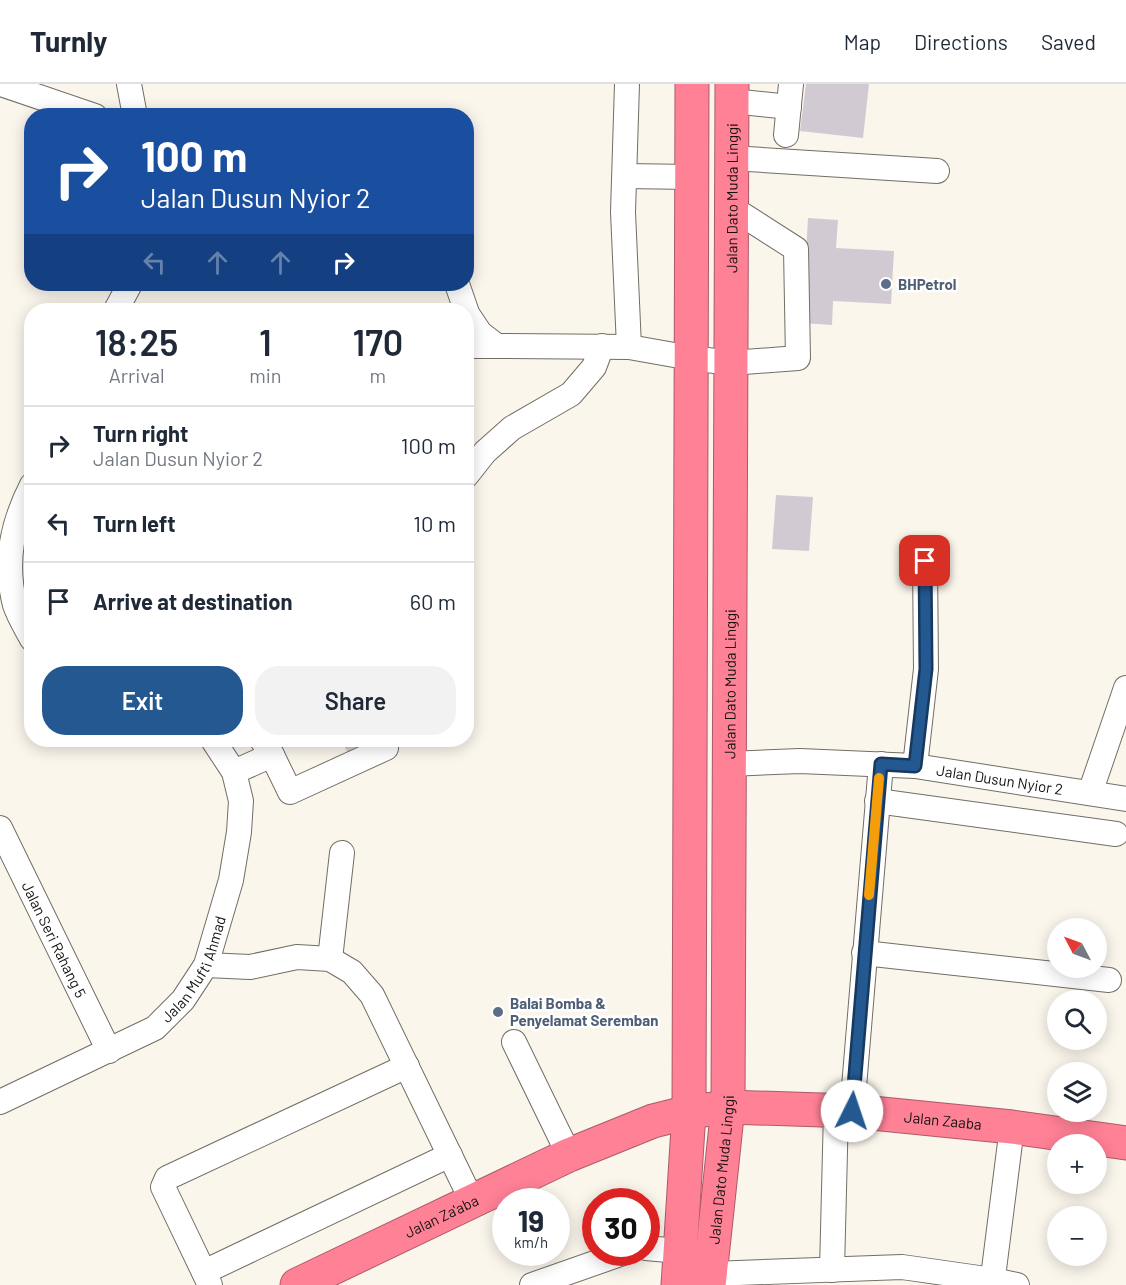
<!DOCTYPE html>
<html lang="en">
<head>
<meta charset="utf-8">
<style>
	:root { --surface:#fff; --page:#f2f2f3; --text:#1f2937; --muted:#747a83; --line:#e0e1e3; --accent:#245891 }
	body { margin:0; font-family:Barlow,sans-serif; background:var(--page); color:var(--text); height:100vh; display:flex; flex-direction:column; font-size:22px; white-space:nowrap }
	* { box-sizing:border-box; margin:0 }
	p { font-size:20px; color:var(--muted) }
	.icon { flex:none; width:33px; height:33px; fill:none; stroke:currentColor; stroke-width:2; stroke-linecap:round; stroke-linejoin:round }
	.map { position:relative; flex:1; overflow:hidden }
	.drawer { position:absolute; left:24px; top:219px; width:450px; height:444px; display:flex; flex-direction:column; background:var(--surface); border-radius:24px; box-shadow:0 3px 15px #0003 }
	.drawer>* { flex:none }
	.guide { position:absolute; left:24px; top:24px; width:450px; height:183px; border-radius:24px; box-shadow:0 3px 15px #0003; background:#1a4fa0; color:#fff; overflow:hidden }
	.needle { width:39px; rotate:311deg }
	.tools { position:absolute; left:1047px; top:834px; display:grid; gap:12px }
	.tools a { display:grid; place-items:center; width:60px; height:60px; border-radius:50%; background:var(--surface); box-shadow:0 3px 15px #0003; font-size:30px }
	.speed { position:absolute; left:492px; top:1104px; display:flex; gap:12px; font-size:30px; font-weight:700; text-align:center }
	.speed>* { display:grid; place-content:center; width:78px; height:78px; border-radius:50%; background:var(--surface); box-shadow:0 3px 15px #0003; line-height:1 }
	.speed small { font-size:15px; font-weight:400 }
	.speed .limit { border:9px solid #d22; background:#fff; color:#111 }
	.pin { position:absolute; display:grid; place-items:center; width:51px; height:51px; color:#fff; margin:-26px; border-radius:12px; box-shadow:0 3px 9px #0006 }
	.me { position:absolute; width:66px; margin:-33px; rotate:4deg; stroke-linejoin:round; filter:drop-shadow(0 0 4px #0008) }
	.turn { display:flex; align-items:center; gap:21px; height:126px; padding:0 18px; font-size:27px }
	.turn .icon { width:78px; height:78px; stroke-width:2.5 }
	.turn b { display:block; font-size:42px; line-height:51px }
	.lanes { display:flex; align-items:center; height:57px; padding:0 18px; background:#0003; justify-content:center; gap:30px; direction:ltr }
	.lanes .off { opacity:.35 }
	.eta { display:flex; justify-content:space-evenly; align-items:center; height:102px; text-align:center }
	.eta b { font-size:36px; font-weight:600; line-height:42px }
	.cta { display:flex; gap:12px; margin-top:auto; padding:12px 18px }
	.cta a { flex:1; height:69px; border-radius:24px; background:var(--accent); color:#fff; font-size:24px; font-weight:600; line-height:69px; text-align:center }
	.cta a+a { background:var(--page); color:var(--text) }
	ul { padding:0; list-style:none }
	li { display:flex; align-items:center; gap:18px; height:78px; padding:0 18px; border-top:2px solid var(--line) }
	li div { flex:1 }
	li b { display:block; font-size:22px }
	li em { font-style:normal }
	header { display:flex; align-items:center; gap:36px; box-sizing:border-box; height:84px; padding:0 30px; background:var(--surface); border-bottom:2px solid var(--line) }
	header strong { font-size:28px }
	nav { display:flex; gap:33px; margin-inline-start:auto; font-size:21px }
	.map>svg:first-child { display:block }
</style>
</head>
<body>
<header>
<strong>Turnly</strong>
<nav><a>Map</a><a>Directions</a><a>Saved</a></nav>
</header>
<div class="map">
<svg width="1126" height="1201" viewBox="0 0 1126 1201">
	<rect width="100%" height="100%" fill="#fbf6ec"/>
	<path fill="#d2cad2" d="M806 0H869L863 54 800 47Z
		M808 134 838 136 836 164 894 167 891 220 833 217 832 241 802 239Z
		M776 411 813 413 809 467 772 465Z
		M341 656H375L348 669Z"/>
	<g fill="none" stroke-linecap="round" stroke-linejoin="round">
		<defs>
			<g id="minor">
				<path d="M1 0 95 32"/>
				<path d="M129 0 135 32"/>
				<path d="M627 0 623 128 629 263"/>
				<path d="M732 17 789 23"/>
				<path d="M786 51 791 0"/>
				<path d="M732 74 937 87"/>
				<path d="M625 92 692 93"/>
				<path d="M457 200 466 226"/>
				<path d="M116 226 130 200"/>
				<path d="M466 228 480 249 497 262 629 263 691 274 731 279 798 274 796 165 732 124"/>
				<path d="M466 262H497"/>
				<path d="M466 392 485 368 512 344 571 310 594 283 602 262"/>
				<path d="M32 401C12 440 4 478 15 521 19 533 26 544 32 555"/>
				<path d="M272 671 290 708 386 664 382 656"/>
				<path id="s1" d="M729 680 800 677 915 682 1126 715"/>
				<path d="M915 682 926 585 925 477"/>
				<path d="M234 688 272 671 262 656"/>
				<path d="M1090 709 1126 604"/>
				<path d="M877 717 1116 750"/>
				<path id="s2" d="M0 744 109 967"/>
				<path d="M864 869 1109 896"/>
				<path d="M330 875 342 769"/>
				<path d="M206 881 250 883 297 873 330 875 352 888 372 911 472 1117"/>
				<path d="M514 958 569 1071"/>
				<path id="s3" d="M0 1018 155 944 183 916 206 881 231 796 239 748 241 717 234 688 213 656"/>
				<path d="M852 1027 881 680"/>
				<path d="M646 1164 679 1167"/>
				<path d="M832 1186 836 1027"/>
				<path d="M204 1188 450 1071"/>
				<path d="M711 1190 902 1183 993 1196 1017 1201"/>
				<path d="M210 1201 163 1103 167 1094 407 982"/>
				<path d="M532 1201 626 1168"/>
				<path d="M992 1201 1012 1043"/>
			</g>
			<g id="highway">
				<path id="s4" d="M297 1201 569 1071 653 1037 689 1028 728 1023 852 1027 1012 1043 1126 1059"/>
				<path d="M678 1201 689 1028 692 0"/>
				<path id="s5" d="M709 1201 728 1023 732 0"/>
			</g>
		</defs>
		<use href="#minor" stroke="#726e65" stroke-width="26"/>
		<use href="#highway" stroke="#ac5a67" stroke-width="35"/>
		<use href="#minor" stroke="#fff" stroke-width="24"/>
		<use href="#highway" stroke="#ff8196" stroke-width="33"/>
	</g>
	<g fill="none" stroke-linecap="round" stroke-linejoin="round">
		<defs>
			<path id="route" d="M852 1027 881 680 915 682 926 585 925 477"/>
		</defs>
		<use href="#route" stroke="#17395e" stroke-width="15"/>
		<use href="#route" stroke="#245891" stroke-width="10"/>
		<path stroke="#f59e0b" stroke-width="10" d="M869 811 879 694"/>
	</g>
	<g fill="#5c6f8a" stroke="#fff" stroke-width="2">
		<circle cx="886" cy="200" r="6"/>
		<circle cx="498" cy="928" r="6"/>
	</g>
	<g text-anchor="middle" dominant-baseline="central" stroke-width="5" stroke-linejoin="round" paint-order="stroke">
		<g font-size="15" fill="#13120f" stroke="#fff">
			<text stroke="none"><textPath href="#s5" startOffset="1088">Jalan Dato Muda Linggi</textPath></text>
			<text stroke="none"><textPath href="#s5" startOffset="602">Jalan Dato Muda Linggi</textPath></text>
			<text stroke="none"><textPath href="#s1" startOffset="272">Jalan Dusun Nyior 2</textPath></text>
			<text stroke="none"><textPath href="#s2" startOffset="124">Jalan Seri Rahang 5</textPath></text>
			<text stroke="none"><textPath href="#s3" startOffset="244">Jalan Mufti Ahmad</textPath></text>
			<text stroke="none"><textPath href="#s4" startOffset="684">Jalan Zaaba</textPath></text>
			<text stroke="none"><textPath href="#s5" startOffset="116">Jalan Dato Muda Linggi</textPath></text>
			<text stroke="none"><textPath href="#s4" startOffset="160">Jalan Za'aba</textPath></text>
		</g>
		<g font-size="15" font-weight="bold" fill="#4e5e75" stroke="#fff" text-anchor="start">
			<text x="898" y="200">BHPetrol</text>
			<text x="510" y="919">Balai Bomba &amp;<tspan x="510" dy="17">Penyelamat Seremban</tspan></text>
		</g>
	</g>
</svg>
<div class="tools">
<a><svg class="needle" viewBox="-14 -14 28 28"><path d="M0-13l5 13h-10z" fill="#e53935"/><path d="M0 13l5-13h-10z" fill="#747a83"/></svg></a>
<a><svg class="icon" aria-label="search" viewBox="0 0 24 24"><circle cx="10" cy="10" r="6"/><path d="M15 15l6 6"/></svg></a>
<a><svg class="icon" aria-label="layers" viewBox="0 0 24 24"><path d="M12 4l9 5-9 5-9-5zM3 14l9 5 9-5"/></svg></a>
<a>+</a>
<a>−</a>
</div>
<div class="speed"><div>19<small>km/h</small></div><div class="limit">30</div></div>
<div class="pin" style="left:925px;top:477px;background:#d93025"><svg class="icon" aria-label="arrive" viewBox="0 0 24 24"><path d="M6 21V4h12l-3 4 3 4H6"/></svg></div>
<svg class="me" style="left:852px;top:1027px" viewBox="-20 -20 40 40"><circle r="19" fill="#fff"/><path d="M0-13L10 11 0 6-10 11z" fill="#245891"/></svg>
<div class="guide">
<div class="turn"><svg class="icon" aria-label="right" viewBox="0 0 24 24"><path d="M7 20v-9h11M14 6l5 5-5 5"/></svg><div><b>100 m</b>Jalan Dusun Nyior 2</div></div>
<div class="lanes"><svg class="icon off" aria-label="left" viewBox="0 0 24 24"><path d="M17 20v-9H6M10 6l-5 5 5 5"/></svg><svg class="icon off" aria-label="ahead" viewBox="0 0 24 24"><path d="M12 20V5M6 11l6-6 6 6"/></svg><svg class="icon off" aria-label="ahead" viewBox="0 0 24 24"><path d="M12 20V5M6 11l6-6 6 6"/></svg><svg class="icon" aria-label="right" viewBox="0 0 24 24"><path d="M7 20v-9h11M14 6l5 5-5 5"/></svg></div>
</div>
<section class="drawer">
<div class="eta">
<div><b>18:25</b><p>Arrival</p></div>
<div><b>1</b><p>min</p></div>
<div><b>170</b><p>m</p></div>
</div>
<ul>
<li><svg class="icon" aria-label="right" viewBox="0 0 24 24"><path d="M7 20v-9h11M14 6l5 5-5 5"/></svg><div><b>Turn right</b><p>Jalan Dusun Nyior 2</p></div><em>100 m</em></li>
<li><svg class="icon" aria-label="left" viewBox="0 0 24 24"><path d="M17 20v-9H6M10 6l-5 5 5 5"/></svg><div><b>Turn left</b></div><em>10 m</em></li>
<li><svg class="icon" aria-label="arrive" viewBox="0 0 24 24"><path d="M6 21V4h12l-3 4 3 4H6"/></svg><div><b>Arrive at destination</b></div><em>60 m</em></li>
</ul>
<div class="cta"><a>Exit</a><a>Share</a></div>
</section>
</div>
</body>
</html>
